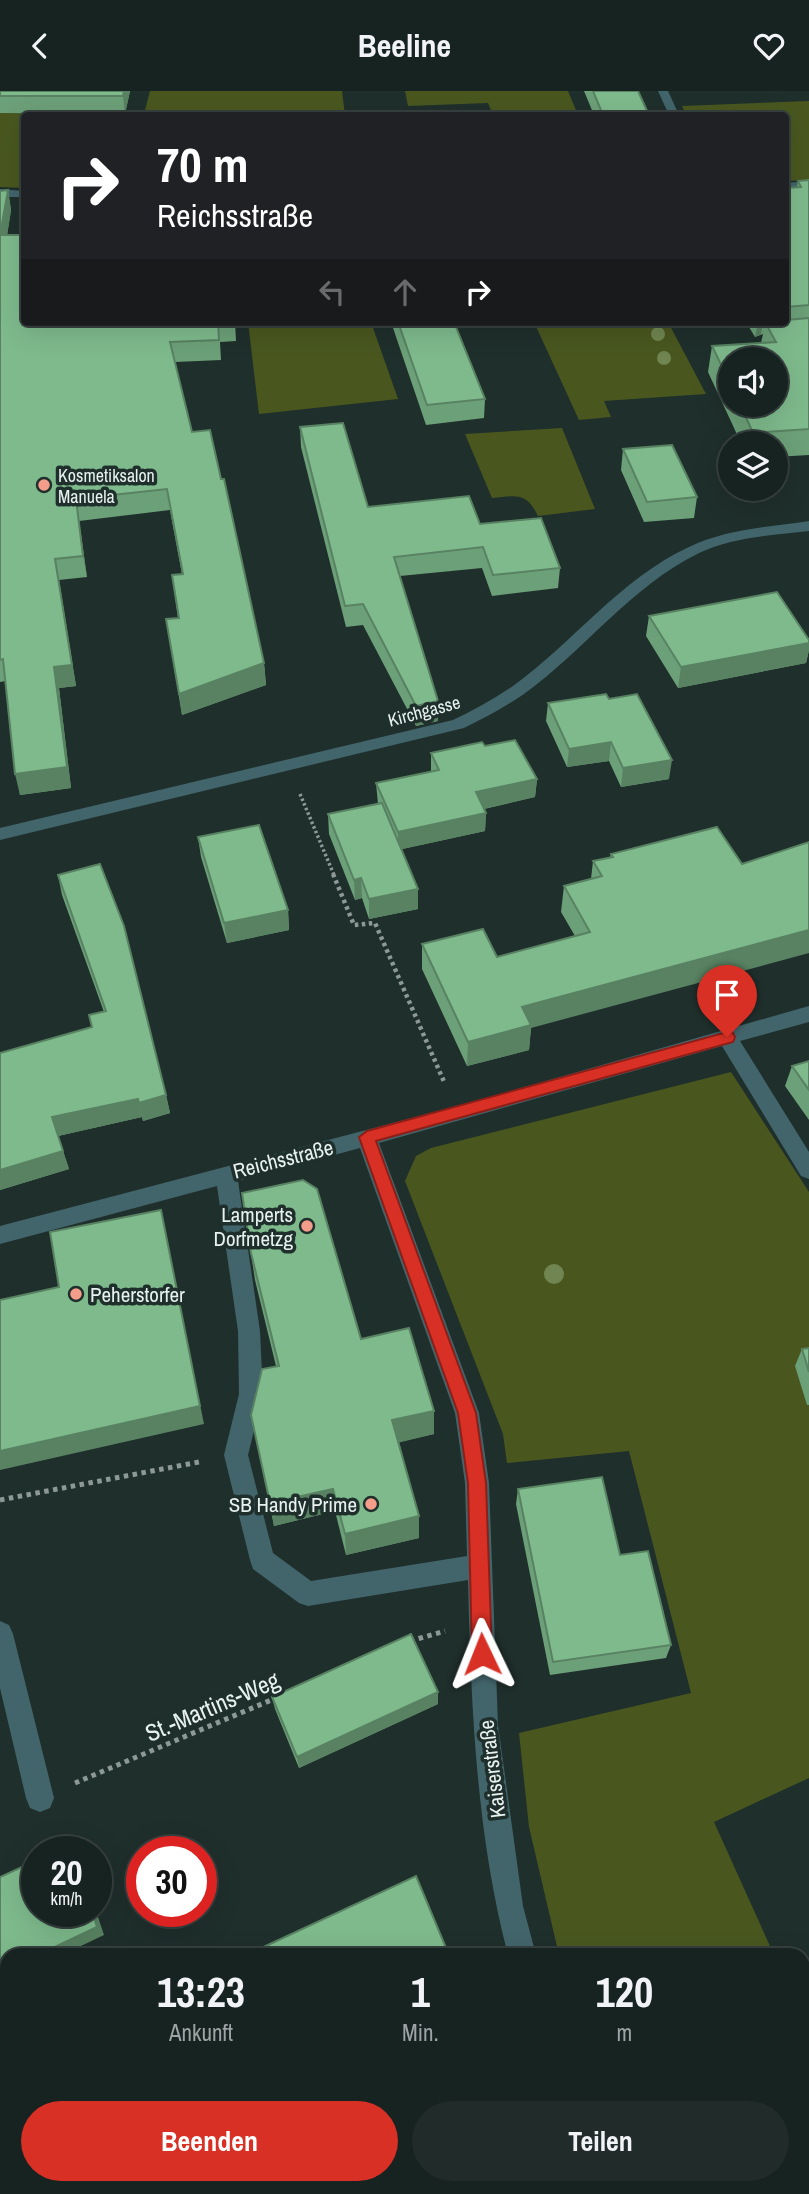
<!DOCTYPE html>
<html lang="de">
<head>
<meta charset="utf-8">
<style>
	:root { --surface:#172321; --page:#202b2a; --text:#f1f3f6; --muted:#9ea4a5; --line:#36403f; --accent:#d93025 }
	body { margin:0; font-family:"Archivo Narrow",sans-serif; background:var(--page); color:var(--text); height:100vh; display:flex; flex-direction:column; font-size:26px; white-space:nowrap }
	* { box-sizing:border-box; margin:0 }
	p { font-size:23px; color:var(--muted) }
	.icon { flex:none; width:38px; height:38px; fill:none; stroke:currentColor; stroke-width:2; stroke-linecap:round; stroke-linejoin:round }
	.map { position:relative; flex:1; overflow:hidden }
	.details { position:absolute; left:0px; top:1857px; width:810px; height:247px; display:flex; flex-direction:column; background:var(--surface); border-radius:21px 21px 0 0; box-shadow:0 7px 28px #0002,0 0 0 2px var(--line) }
	.details>* { flex:none }
	.banner { position:absolute; left:21px; top:21px; width:768px; height:214px; border-radius:7px; box-shadow:0 7px 28px #0002,0 0 0 2px var(--line); background:#202124; color:#fff; overflow:hidden }
	.controls { position:absolute; left:718px; top:256px; display:grid; gap:14px }
	.controls a { display:grid; place-items:center; width:70px; height:70px; border-radius:50%; background:var(--surface); box-shadow:0 7px 28px #0002,0 0 0 2px var(--line); font-size:35px }
	.speed { position:absolute; left:21px; top:1745px; display:flex; gap:14px; font-size:35px; font-weight:700; text-align:center }
	.speed>* { display:grid; place-content:center; width:91px; height:91px; border-radius:50%; background:var(--surface); box-shadow:0 7px 28px #0002,0 0 0 2px var(--line); line-height:1 }
	.speed small { font-size:18px; font-weight:400 }
	.speed .limit { border:10px solid #d22; background:#fff; color:#111 }
	.pin { position:absolute; display:grid; place-items:center; width:60px; height:60px; color:#fff; margin:-72px -30px; border-radius:50% 50% 50% 0; rotate:-45deg; box-shadow:0 0 7px #0007 }
	.pin .icon { rotate:45deg }
	.me { position:absolute; width:77px; margin:-38px; rotate:358deg; stroke-linejoin:round; filter:drop-shadow(0 0 5px #0008) }
	.turn { display:flex; align-items:center; gap:24px; height:147px; padding:0 21px; font-size:32px }
	.turn .icon { width:91px; height:91px; stroke-width:2.5 }
	.turn b { display:block; font-size:49px; line-height:60px }
	.lanes { display:flex; align-items:center; height:66px; padding:0 21px; background:#0003; justify-content:center; gap:35px; direction:ltr }
	.lanes .off { opacity:.35 }
	.eta { display:flex; justify-content:space-evenly; align-items:center; height:119px; text-align:center }
	.eta b { font-size:42px; font-weight:800; line-height:49px }
	.button { display:flex; gap:14px; margin-top:auto; padding:14px 21px }
	.button a { flex:1; height:80px; border-radius:42px; background:var(--accent); color:#fff; font-size:28px; font-weight:800; line-height:80px; text-align:center }
	.button a+a { background:var(--page); color:var(--text) }
	header { display:flex; justify-content:space-between; align-items:center; height:91px; padding:0 21px; background:var(--surface); font-size:32px; font-weight:800 }
	.map>svg:first-child { display:block }
</style>
</head>
<body>
<header><svg class="icon" aria-label="back" viewBox="0 0 24 24"><path d="M15 5l-7 7 7 7"/></svg>Beeline<svg class="icon" aria-label="heart" viewBox="0 0 24 24"><path d="M12 20l-8-8c-3-5 5-10 8-4 3-6 11-1 8 4z"/></svg></header>
<div class="map">
<svg width="809" height="2103" viewBox="0 0 809 2103">
	<rect width="100%" height="100%" fill="#1f2f2c"/>
	<path fill="#1f3833" d="M809 1903V2103H0V2084L7 2081V2096H803V1905Z"/>
	<path fill="#49571f" d="M150 0H342L345 24H24V97L0 96V22L144 23Z
		M405 0H568L578 24H493L488 12 408 15Z
		M809 10V89L786 90V24H686L682 15Z
		M248 231H371L398 308 259 323Z
		M534 231H668L706 303 604 310 611 326 579 329Z
		M562 337 595 418 538 425C526 400 516 405 492 407L465 343Z
		M731 981 809 1101V1687L714 1731 774 1864H559L529 1736 519 1642 691 1602 629 1360 507 1372 503 1343 405 1090 416 1065 431 1057Z"/>
	<g fill="none" stroke-linecap="round" stroke-linejoin="round">
		<path stroke="#8c9996" stroke-width="3.5" stroke-dasharray="2.5 2.5" stroke-linecap="butt" d="M300 703 334 784"/>
		<path stroke="#8c9996" stroke-width="4.5" stroke-dasharray="3.5 3.5" stroke-linecap="butt" d="M333 783 354 834 375 832 445 993"/>
		<path stroke="#8c9996" stroke-width="5" stroke-dasharray="4.5 4.5" stroke-linecap="butt" d="M0 1409 199 1371
			M410 1550 445 1540
			M75 1692 276 1607"/>
		<path fill="#42656b" fill-rule="evenodd" d="M658 0H668L679 24H669Z
			M809 90V98H786V92Z
			M0 98 24 100V106H0Z
			M809 430V440C773 444 733 446 699 462 630 496 585 559 524 603 505 616 485 627 464 637L0 749V737L453 629C474 619 494 608 513 595 574 551 620 488 689 456 726 438 769 436 809 430Z
			M809 915V931L740 950 809 1061V1088L801 1085 722 955 379 1052 479 1322 489 1392 498 1634 523 1815 536 1864H508C476 1742 471 1614 468 1489L308 1515 299 1512 253 1478 250 1469 224 1364 239 1303 238 1240 217 1095 0 1153V1135L469 1012ZM360 1057 455 1322 465 1392 467 1465 311 1490 273 1462 248 1364 263 1303 260 1240 238 1090Z
			M0 1530 9 1534 13 1543 54 1707 50 1717 40 1721 30 1717 26 1707 0 1597Z
			M405 2096H436L438 2103H406Z
			M576 2096H607L609 2103H577Z"/>
	</g>
	<g fill="#708551">
		<circle cx="658" cy="243" r="7"/>
		<circle cx="664" cy="267" r="7"/>
		<circle cx="554" cy="1183" r="10"/>
	</g>
	<path fill="#6ca078" fill-rule="evenodd" d="M0 0H130L125 23 0 22Z
		M584 0H638L649 24H594Z
		M809 89V364L775 366V352H741L708 281 712 255 761 252 763 243 755 246 746 231H786V97L797 96 798 90ZM730 268 775 313H730Z
		M8 99 11 119 7 144 24 231H235L236 250 220 251 221 269 175 271 192 341 221 388 264 572 266 594 182 624 166 528 178 527 172 484 182 483 170 419 79 430 87 486 59 489 76 595 59 597 71 697 20 704 6 590 0 591V100Z
		M391 231H454L485 308 484 327 426 334Z
		M300 336 368 416 480 433 560 477 558 497 492 505 482 477 400 485 438 630 416 635 363 534 346 536 301 356Z
		M623 358 697 406 694 427 644 431 621 379Z
		M649 525 809 549V559L806 572 678 597 646 545Z
		M609 608 669 688 621 696 609 670 567 676 546 630 548 612Z
		M485 655 537 688 535 706 484 718 486 722 485 740 402 758 418 798V818L369 828 362 807 355 809 329 743 328 723 378 713 376 692 431 681V662Z
		M198 746 288 819 289 839 227 852 201 766Z
		M611 763 742 773 531 937 529 959 467 975 422 878V853L497 866 575 845 561 821 564 795 591 788 593 770 610 766Z
		M58 784 166 1004 170 1022 143 1030 142 1026 58 1045 69 1078 0 1099 92 936 104 921 62 804Z
		M809 970V1029L785 995 792 975Z
		M242 1102 361 1248 434 1320V1343L399 1351 419 1425V1447L346 1464 335 1420 274 1435 251 1324 276 1275 255 1189Z
		M809 1257V1314H807L795 1275 802 1258Z
		M518 1398 620 1464 671 1554 666 1567 550 1584 516 1413Z
		M272 1606 438 1613 299 1677 275 1618Z
		M754 2096H803L809 2103H757Z"/>
	<path fill="#588262" d="M124 0H130L125 23 123 5Z
		M8 99 11 119 4 165 0 144Z
		M758 231H763L761 243 755 246Z
		M76 408 79 430 87 486 83 465Z
		M55 468 76 595 59 597 71 697 20 704 15 683 54 576Z
		M809 552V559L806 572 678 597 681 576Z
		M264 572 266 594 182 624 179 603Z
		M438 610V630L416 635V615Z
		M611 651 609 670 567 676 569 658Z
		M672 669 669 688 621 696 623 677Z
		M537 688 535 706 475 720 476 701Z
		M486 722 485 740 398 759V741Z
		M361 787 362 807 355 809 354 789Z
		M418 798V818L369 828V808Z
		M288 819 289 839 227 852 224 832Z
		M809 839V862L531 937 529 959 467 975 468 951 522 916Z
		M166 1004 170 1022 143 1030 139 1012Z
		M138 1008 142 1026 58 1045 52 1026Z
		M63 1060 69 1078 0 1099V1079Z
		M165 1140 204 1333 0 1379V1360Z
		M434 1320V1343L393 1353 392 1329Z
		M333 1398 335 1420 274 1435 270 1412Z
		M419 1425V1447L346 1464 345 1443Z
		M438 1601V1613L299 1677 297 1666Z
		M92 1820H96L104 1844 62 1864H38Z
		M7 1878V1890L0 1893V1882Z"/>
	<path fill="#7eba8c" stroke="#588262" stroke-width="2" d="M0 0H124L123 5H0Z
		M593 0H638L649 24H603Z
		M809 89V214L786 216V97L801 96 798 90Z
		M8 99 0 144H24V231H218L219 249 170 251 192 341 210 339 221 388H224L264 572 179 603 166 528 179 527 172 484 183 483 167 398 76 408 83 465 55 468 72 574 54 576 67 676 15 683 3 568 0 569V100Z
		M809 227V338L753 342 740 313H775V268H730V292L712 255 776 251 765 231H786V229Z
		M398 231H454L485 308 427 314Z
		M343 332 368 416 469 405 480 433 541 427 560 477 493 484 483 456 394 466 438 610 416 615 363 513 345 515 300 336Z
		M672 354 697 406 647 411 623 358Z
		M777 501 809 549V552L681 576 649 525Z
		M606 603 609 608 637 603 672 669 623 677 611 651 569 658 548 612Z
		M515 649 537 688 476 701 486 722 398 741 376 692 439 679 431 662 482 651 485 655Z
		M382 712 418 798 369 808 361 787 354 789 328 723Z
		M259 734 288 819 224 832 198 746Z
		M717 736 742 773 809 751V839L522 916 531 934 468 951 422 853 483 838 497 866 590 841 564 795 602 785 593 770 613 766 611 763Z
		M100 773 124 835 166 1004 139 1012 138 1008 52 1026 63 1060 0 1079V962L92 936 89 924 106 920 58 784Z
		M809 970V999L792 975Z
		M303 1089 317 1098 361 1248 409 1237 434 1320 392 1329 419 1425 345 1443 333 1398 270 1412 251 1324 262 1278 279 1275 251 1162 242 1102Z
		M161 1119 200 1315 0 1360V1209L59 1196 50 1141Z
		M809 1257V1281L802 1258Z
		M602 1386 620 1464 648 1460 671 1554 553 1571 518 1398Z
		M411 1543 438 1601 297 1666 272 1606Z
		M71 1753 73 1760H55Z
		M37 1769V1820H92L97 1836 38 1864H7V1878L0 1882V1786Z
		M416 1785 449 1864H256L255 1860Z
		M809 1964V2103H762L759 2096H803V1967Z
		M88 2096H305L308 2103H75Z"/>
	<path fill="#d93025" stroke="#8d1f18" stroke-width="2" d="M727 941 733 942 735 946 733 951 376 1050 476 1322 486 1392 492 1563 489 1570 482 1573 475 1570 472 1563 468 1392 458 1322 359 1046 367 1040Z"/>
	<g fill="#f49d8b" stroke="#1f2f2c" stroke-width="2.5">
		<circle cx="44" cy="394" r="7"/>
		<circle cx="307" cy="1135" r="7"/>
		<circle cx="76" cy="1203" r="7"/>
		<circle cx="371" cy="1413" r="7"/>
	</g>
	<g text-anchor="middle" dominant-baseline="central" stroke-width="7" stroke-linejoin="round" paint-order="stroke">
		<g font-size="18" fill="#e7f1ef" stroke="#1f2f2c" text-anchor="start">
			<text x="58" y="384">Kosmetiksalon<tspan x="58" dy="21">Manuela</tspan></text>
		</g>
		<g font-size="18" fill="#e7f1ef" stroke="#1f2f2c">
			<text transform="translate(424 620) rotate(-15)">Kirchgasse</text>
		</g>
		<g font-size="21" fill="#e7f1ef" stroke="#1f2f2c">
			<text transform="translate(283 1068) rotate(-14)">Reichsstraße</text>
			<text transform="translate(492 1678) rotate(-97)">Kaiserstraße</text>
		</g>
		<g font-size="21" fill="#e7f1ef" stroke="#1f2f2c" text-anchor="end">
			<text x="293" y="1123">Lamperts<tspan x="293" dy="24">Dorfmetzg</tspan></text>
			<text x="90" y="1203" text-anchor="start">Peherstorfer</text>
			<text x="357" y="1413">SB Handy Prime</text>
		</g>
		<g font-size="24" fill="#e7f1ef" stroke="#1f2f2c">
			<text transform="translate(212 1615) rotate(-23)">St.-Martins-Weg</text>
		</g>
	</g>
</svg>
<div class="controls">
<a><svg class="icon" aria-label="sound" viewBox="0 0 24 24"><path d="M4 9h4l5-4v14l-5-4H4zM17 9q2 3 0 6"/></svg></a>
<a><svg class="icon" aria-label="layers" viewBox="0 0 24 24"><path d="M12 4l9 5-9 5-9-5zM3 14l9 5 9-5"/></svg></a>
</div>
<div class="speed"><div>20<small>km/h</small></div><div class="limit">30</div></div>
<div class="pin" style="left:727px;top:946px;background:#d93025"><svg class="icon" aria-label="arrive" viewBox="0 0 24 24"><path d="M6 21V4h12l-3 4 3 4H6"/></svg></div>
<svg class="me" style="left:482px;top:1563px" viewBox="-20 -20 40 40"><path d="M0-17L14 15 0 8-14 15z" fill="#d93025" stroke="#fff" stroke-width="4"/></svg>
<div class="banner">
<div class="turn"><svg class="icon" aria-label="right" viewBox="0 0 24 24"><path d="M7 20v-9h11M14 6l5 5-5 5"/></svg><div><b>70 m</b>Reichsstraße</div></div>
<div class="lanes"><svg class="icon off" aria-label="left" viewBox="0 0 24 24"><path d="M17 20v-9H6M10 6l-5 5 5 5"/></svg><svg class="icon off" aria-label="ahead" viewBox="0 0 24 24"><path d="M12 20V5M6 11l6-6 6 6"/></svg><svg class="icon" aria-label="right" viewBox="0 0 24 24"><path d="M7 20v-9h11M14 6l5 5-5 5"/></svg></div>
</div>
<section class="details">
<div class="eta">
<div><b>13:23</b><p>Ankunft</p></div>
<div><b>1</b><p>Min.</p></div>
<div><b>120</b><p>m</p></div>
</div>
<div class="button"><a>Beenden</a><a>Teilen</a></div>
</section>
</div>
</body>
</html>
